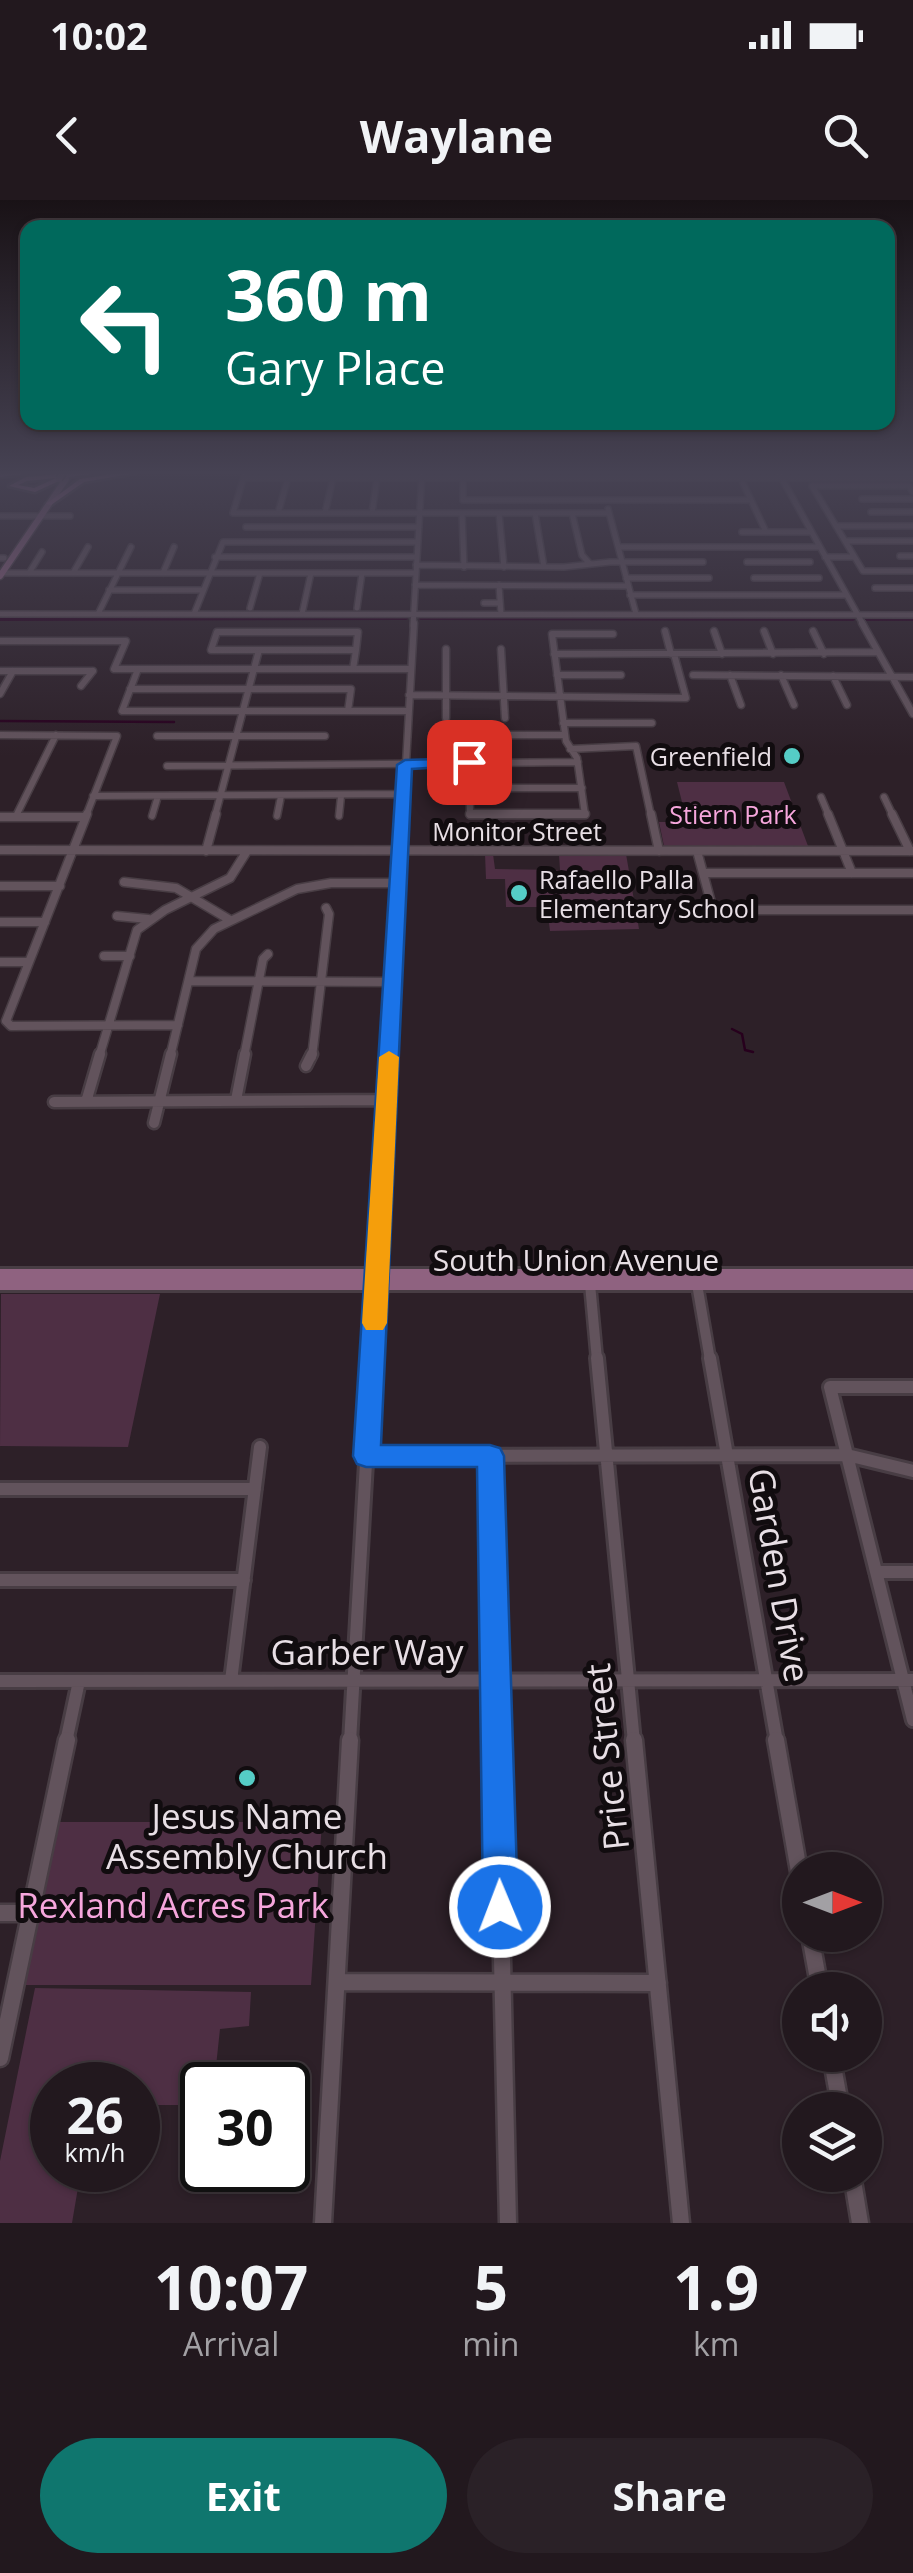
<!DOCTYPE html>
<html lang="en">
<head>
<meta charset="utf-8">
<style>
	:root { --surface:#22181e; --page:#2a2127; --text:#f1f3f6; --muted:#a2a0a4; --line:#3f373c; --accent:#0f766e }
	body { margin:0; font-family:"Open Sans",sans-serif; background:var(--page); color:var(--text); height:100vh; display:flex; flex-direction:column; font-size:38px; white-space:nowrap }
	* { box-sizing:border-box; margin:0 }
	p { font-size:32px; color:var(--muted) }
	.icon { flex:none; width:55px; height:55px; fill:none; stroke:currentColor; stroke-width:2; stroke-linecap:round; stroke-linejoin:round }
	.map { position:relative; height:2023px; overflow:hidden }
	.panel { display:flex; flex-direction:column; background:var(--surface); flex:1 }
	.panel>* { flex:none }
	.banner { position:absolute; left:20px; top:20px; width:875px; height:210px; border-radius:20px; box-shadow:0 2px 8px #0004,0 0 0 2px var(--line); background:#00695c; color:#fff; overflow:hidden }
	.needle { width:65px; rotate:90deg }
	.fabs { position:absolute; left:782px; top:1652px; display:grid; gap:20px }
	.fabs a { display:grid; place-items:center; width:100px; height:100px; border-radius:50%; background:var(--surface); box-shadow:0 2px 8px #0004,0 0 0 2px var(--line); font-size:50px }
	.speed { position:absolute; left:30px; top:1862px; display:flex; gap:20px; font-size:50px; font-weight:700; text-align:center }
	.speed>* { display:grid; place-content:center; width:130px; height:130px; border-radius:50%; background:var(--surface); box-shadow:0 2px 8px #0004,0 0 0 2px var(--line); line-height:1 }
	.speed small { font-size:25px; font-weight:400 }
	.speed .limit { border:5px solid #111; border-radius:15px; background:#fff; color:#111 }
	.pin { position:absolute; display:grid; place-items:center; width:85px; height:85px; color:#fff; margin:-42px; border-radius:20px; box-shadow:0 5px 15px #0006 }
	.me { position:absolute; width:110px; margin:-55px; rotate:359deg; stroke-linejoin:round; filter:drop-shadow(0 0 8px #0008) }
	.turn { display:flex; align-items:center; gap:35px; height:210px; padding:0 40px; font-size:45px }
	.turn .icon { width:130px; height:130px; stroke-width:2.5 }
	.turn b { display:block; font-size:70px; line-height:85px }
	.eta { display:flex; justify-content:space-evenly; align-items:center; height:170px; text-align:center }
	.eta b { font-size:60px; font-weight:700; line-height:70px }
	.primary-button { display:flex; gap:20px; margin-top:auto; padding:20px 40px }
	.primary-button a { flex:1; height:115px; border-radius:60px; background:var(--accent); color:#fff; font-size:40px; font-weight:700; line-height:115px; text-align:center }
	.primary-button a+a { background:var(--page); color:var(--text) }
	.status { display:flex; justify-content:space-between; align-items:center; height:70px; padding:0 50px; background:var(--surface); direction:ltr }
	.status svg { height:28px; fill:currentColor }
	header { display:flex; justify-content:space-between; align-items:center; height:130px; padding:0 40px; background:var(--surface); font-size:45px; font-weight:700 }
	.map>svg:first-child { display:block }
</style>
</head>
<body>
<div class="status"><b>10:02</b><svg viewBox="0 0 49 12"><path d="M0 12V9h3v3zM5 12V6h3v6zM10 12V3h3v9zM15 12V0h3v12zM26 1h20v11H26zM47 4h2v5h-2z"/></svg></div>
<header><svg class="icon" aria-label="back" viewBox="0 0 24 24"><path d="M15 5l-7 7 7 7"/></svg>Waylane<svg class="icon" aria-label="search" viewBox="0 0 24 24"><circle cx="10" cy="10" r="6"/><path d="M15 15l6 6"/></svg></header>
<div class="map">
<svg width="913" height="2023" viewBox="0 0 913 2023">
	<rect width="100%" height="100%" fill="#2d2028"/>
	<path fill="#4e2f44" d="M677 582H784L808 646H664L659 622H687Z
		M485 654H493L495 669 560 670 559 654H626L639 729 550 731 547 707H506L505 679H486Z
		M1 1094H160L128 1247 0 1246Z
		M58 1622H322L311 1785H25Z
		M35 1788 251 1792 249 1826 220 1829 214 1885H202V1905H138V1885H52V1970H81L72 2023H0V1961Z"/>
	<g fill="none" stroke-linecap="round" stroke-linejoin="round">
		<path stroke="#27001d" stroke-width="2.5" d="M0 521 174 522
			M732 829 742 834 745 850 753 852"/>
		<path stroke="#27001d" stroke-width="4" d="M421 418 853 419
			M0 419 406 418
			M867 419H913"/>
		<defs>
			<path id="minor-far5" d="M245 273 233 313H609
				M780 275 864 426
				M244 278H913
				M463 278V300H751
				M743 283 766 332
				M812 286 863 371H913
				M812 286H909L913 292
				M862 299H913
				M608 309 636 414
				M871 312H913
				M278 313 288 278
				M325 313 333 278
				M372 313 377 278
				M462 313 464 367
				M499 313 504 367
				M535 313 544 367
				M572 313 582 355 590 364
				M0 316H70
				M836 326H913
				M246 327H419
				M742 332H811
				M845 341H913
				M619 347H820
				M900 356H913
				M215 357H417
				M825 357H854
				M0 358H4
				M747 362H810
				M416 365 564 367 610 362H703
				M2 373H416
				M29 373 42 352
				M73 373 88 347
				M163 373 174 347
				M626 378H709
				M754 378H819
				M415 385 628 386
				M499 385 501 414
				M875 388H913
				M109 390H201
				M630 395H846
				M484 403H500
				M250 408 260 373
				M357 408 362 373
				M0 414 913 415
				M98 414 131 347
				M194 414 223 342H418
				M302 414 311 373
				M413 426 422 273"/>
			<path id="minor-far4" d="M862 423 913 514
				M665 431 671 454
				M714 431 722 454
				M764 431 773 454
				M813 431 824 454
				M217 432H358L356 450H211Z
				M0 441H126L114 469H410
				M446 449V518
				M501 449 505 518
				M554 454 878 452
				M138 469 122 511H408
				M353 469 356 450
				M0 471H93
				M557 475H621
				M693 475 913 477
				M730 475 741 505
				M781 475 794 505
				M833 476 847 505
				M81 486 93 471
				M130 489H351L348 511
				M0 494 13 471
				M409 495 686 498 674 454
				M563 523H652
				M0 535 117 536 86 616
				M565 535H469L470 615H585L577 558 566 541 552 434H613
				M157 536H325
				M570 549 636 546 651 616
				M167 566 578 562
				M470 588H582
				M93 596 403 594
				M821 597 829 616
				M884 597 893 616
				M16 616 56 535
				M152 616 158 596
				M215 616 259 450
				M277 616 281 596
				M339 616 341 596
				M403 616 414 423"/>
			<path id="minor-far3" d="M87 614 6 821 11 826 178 825
				M470 614H585
				M651 614 659 651
				M828 614 852 673
				M892 614 910 651
				M0 617H84
				M0 650 913 651
				M206 651 216 614
				M697 651 713 710H913
				M703 673H913
				M124 682 176 688 230 720
				M0 686H60
				M117 716 148 719
				M0 722H45
				M104 756H130
				M0 762H29
				M189 781 393 782
				M99 857 137 730 165 710 230 678 247 651
				M170 857 196 749 214 729 297 689 331 683H398
				M244 857 263 759 268 754
				M312 857 329 714 326 708
				M389 857 403 614"/>
			<path id="minor-far2" d="M306 866 312 854
				M236 900 245 854
				M54 902 386 900
				M86 902 100 854
				M154 923 171 854
				M590 1084 597 1160
				M697 1084 710 1160
				M372 1160 389 854"/>
			<path id="minor-far1" d="M597 1158 634 1542
				M710 1158 777 1542
				M913 1187H830L913 1520
				M366 1256 847 1255 913 1271
				M490 1256 497 1542
				M0 1289H255
				M876 1372H913
				M0 1380H244
				M0 1481 913 1480
				M231 1481 260 1247
				M66 1542 79 1481
				M350 1542 372 1158"/>
			<path id="minor" d="M497 1540 508 2023
				M634 1540 681 2023
				M776 1540 800 1677
				M0 1713H30
				M810 1735 820 1790
				M337 1782 658 1783
				M831 1855 841 1910
				M0 1858 67 1540
				M852 1975 860 2023
				M323 2023 350 1540"/>
			<path id="major-far1" d="M0 376 66 279"/>
			<path id="major" d="M0 1075H913
				M0 1084H913"/>
			<path id="highway" d="M0 273H30L0 277Z
				M73 273H98L61 278V280L35 292 9 286 26 277ZM56 278 34 288 18 285 27 281Z
				M119 273H136L84 282 51 305 46 304 80 279Z"/>
		</defs>
		<use href="#minor-far5" stroke="#483d44" stroke-width="8"/>
		<use href="#minor-far4" stroke="#483d44" stroke-width="9"/>
		<use href="#minor-far3" stroke="#483d44" stroke-width="11"/>
		<use href="#minor-far2" stroke="#483d44" stroke-width="15"/>
		<use href="#minor-far1" stroke="#483d44" stroke-width="18"/>
		<use href="#minor" stroke="#483d44" stroke-width="21"/>
		<use href="#major-far1" stroke="#483d44" stroke-width="9"/>
		<use href="#major" stroke="#483d44" stroke-width="18"/>
		<use href="#highway" stroke="#483d44" stroke-width="5"/>
		<use href="#minor-far5" stroke="#62535c" stroke-width="5"/>
		<use href="#minor-far4" stroke="#62535c" stroke-width="6"/>
		<use href="#minor-far3" stroke="#62535c" stroke-width="8"/>
		<use href="#minor-far2" stroke="#62535c" stroke-width="10"/>
		<use href="#minor-far1" stroke="#62535c" stroke-width="12"/>
		<use href="#minor" stroke="#62535c" stroke-width="16"/>
		<use href="#major-far1" stroke="#8f6280" stroke-width="6"/>
		<use href="#major" stroke="#8f6280" stroke-width="12"/>
		<use href="#highway" fill="#ad6c98" fill-rule="evenodd"/>
		<defs>
			<path id="major-bridge" d="M59 279 63 273"/>
		</defs>
		<use href="#major-bridge" stroke="#483d44" stroke-width="9" stroke-linecap="butt"/>
		<use href="#major-bridge" stroke="#8f6280" stroke-width="6"/>
	</g>
	<linearGradient id="sky" x2="0" y2="1"><stop stop-color="#191216"/><stop offset="0.49" stop-color="#464253"/><stop offset="1" stop-color="#464253" stop-opacity="0"/></linearGradient>
	<rect width="913" height="556" fill="url(#sky)"/>
	<path fill="#1a73e8" stroke="#114b97" stroke-width="2.5" d="M469 558 475 559V565L412 569 381 1245H490L500 1248 504 1256 518 1707 513 1719 500 1724 488 1719 483 1707 477 1267H366L357 1264 353 1256 397 565 405 560Z"/>
	<path fill="#f59e0b" d="M389 851 399 857 387 1123 383 1130H366L362 1123 379 857Z"/>
	<g fill="#55cdc6" stroke="#110c0f" stroke-width="4">
		<circle cx="792" cy="556" r="10"/>
		<circle cx="519" cy="693" r="10"/>
		<circle cx="247" cy="1578" r="10"/>
	</g>
	<g text-anchor="middle" dominant-baseline="central" stroke-width="10" stroke-linejoin="round" paint-order="stroke">
		<g font-size="25" fill="#e8dfe5" stroke="#110c0f" text-anchor="end">
			<text x="772" y="556">Greenfield</text>
			<text x="539" y="679" text-anchor="start">Rafaello Palla<tspan x="539" dy="29">Elementary School</tspan></text>
		</g>
		<g font-size="25" fill="#f6a6dc" stroke="#110c0f">
			<text x="733" y="614">Stiern Park</text>
		</g>
		<g font-size="25" fill="#e8dfe5" stroke="#110c0f">
			<text x="517" y="631">Monitor Street</text>
		</g>
		<g font-size="30" fill="#e8dfe5" stroke="#110c0f">
			<text x="576" y="1059">South Union Avenue</text>
		</g>
		<g font-size="35" fill="#e8dfe5" stroke="#110c0f">
			<text transform="translate(780 1375) rotate(80)">Garden Drive</text>
			<text x="367" y="1451">Garber Way</text>
			<text transform="translate(606 1557) rotate(-96)">Price Street</text>
		</g>
		<g font-size="35" fill="#e8dfe5" stroke="#110c0f">
			<text x="247" y="1615">Jesus Name<tspan x="247" dy="40">Assembly Church</tspan></text>
		</g>
		<g font-size="35" fill="#f6a6dc" stroke="#110c0f">
			<text x="173" y="1704">Rexland Acres Park</text>
		</g>
	</g>
</svg>
<div class="fabs">
<a><svg class="needle" viewBox="-14 -14 28 28"><path d="M0-13l5 13h-10z" fill="#e53935"/><path d="M0 13l5-13h-10z" fill="#a2a0a4"/></svg></a>
<a><svg class="icon" aria-label="sound" viewBox="0 0 24 24"><path d="M4 9h4l5-4v14l-5-4H4zM17 9q2 3 0 6"/></svg></a>
<a><svg class="icon" aria-label="layers" viewBox="0 0 24 24"><path d="M12 4l9 5-9 5-9-5zM3 14l9 5 9-5"/></svg></a>
</div>
<div class="speed"><div>26<small>km/h</small></div><div class="limit">30</div></div>
<div class="pin" style="left:469px;top:562px;background:#d93025"><svg class="icon" aria-label="arrive" viewBox="0 0 24 24"><path d="M6 21V4h12l-3 4 3 4H6"/></svg></div>
<svg class="me" style="left:500px;top:1707px" viewBox="-20 -20 40 40"><circle r="17" fill="#1a73e8" stroke="#fff" stroke-width="3"/><path d="M0-11L8 9 0 5-8 9z" fill="#fff"/></svg>
<div class="banner">
<div class="turn"><svg class="icon" aria-label="left" viewBox="0 0 24 24"><path d="M17 20v-9H6M10 6l-5 5 5 5"/></svg><div><b>360 m</b>Gary Place</div></div>
</div>
</div>
<section class="panel">
<div class="eta">
<div><b>10:07</b><p>Arrival</p></div>
<div><b>5</b><p>min</p></div>
<div><b>1.9</b><p>km</p></div>
</div>
<div class="primary-button"><a>Exit</a><a>Share</a></div>
</section>
</body>
</html>
